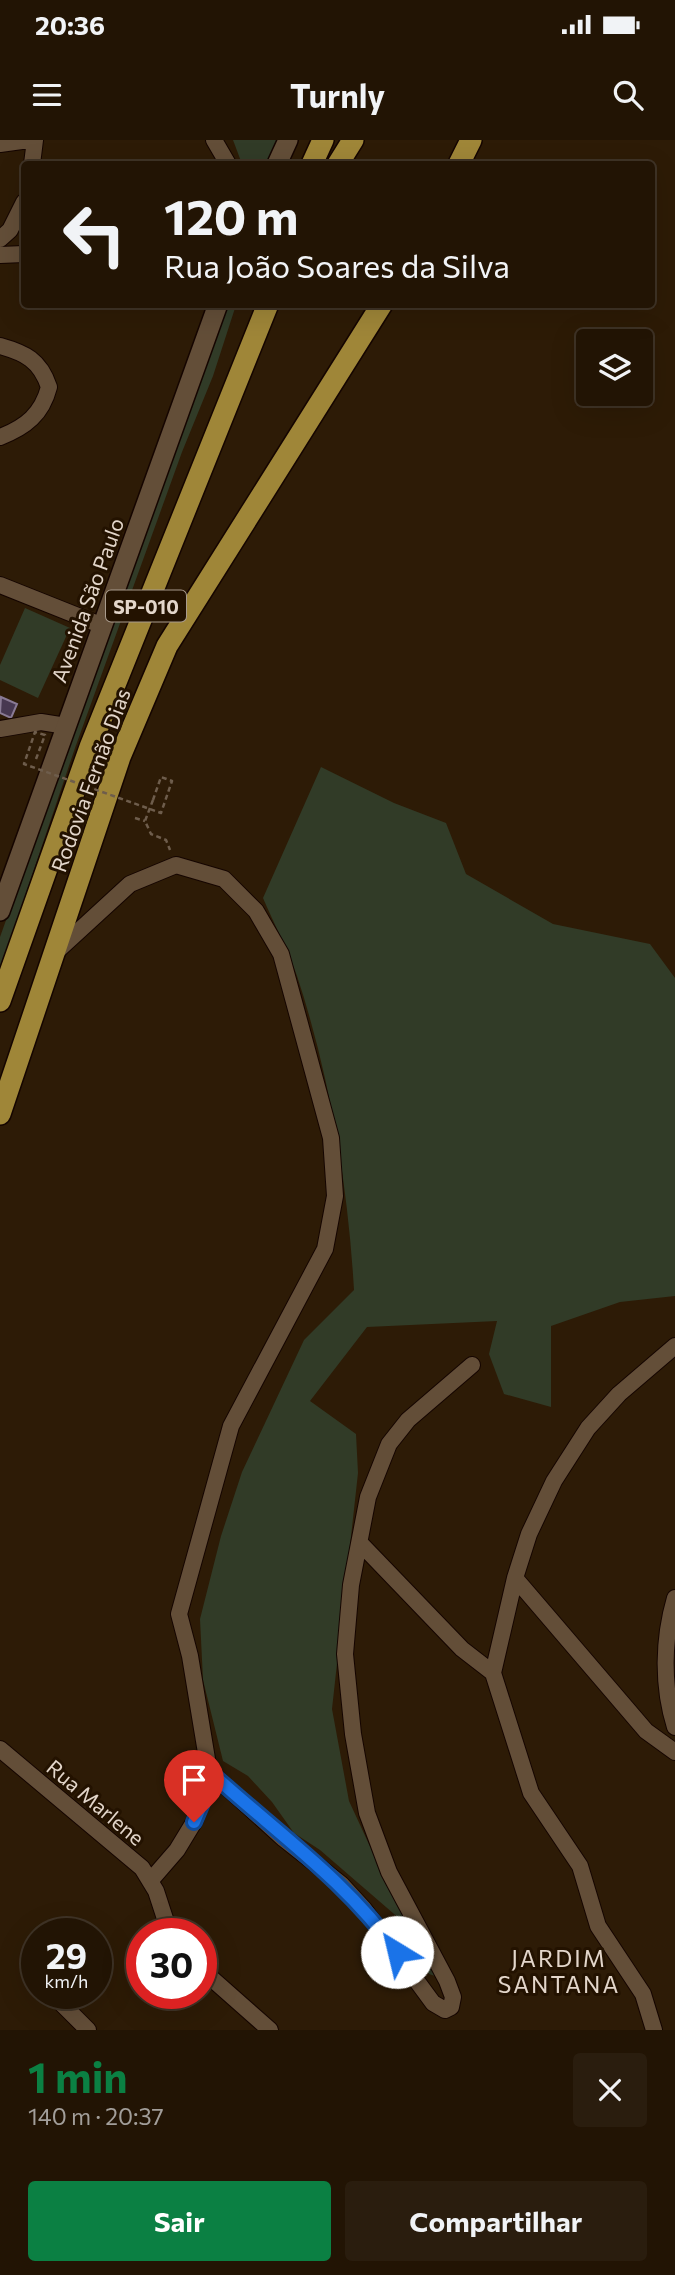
<!DOCTYPE html>
<html lang="pt">
<head>
<meta charset="utf-8">
<style>
	:root { --surface:#221404; --page:#2a1d0e; --text:#f1f3f6; --muted:#a29e9a; --line:#3f3326; --accent:#0b8043 }
	body { margin:0; font-family:Commissioner,sans-serif; background:var(--page); color:var(--text); height:100vh; display:flex; flex-direction:column; font-size:26px; white-space:nowrap }
	* { box-sizing:border-box; margin:0 }
	p { font-size:23px; color:var(--muted) }
	.icon { flex:none; width:38px; height:38px; fill:none; stroke:currentColor; stroke-width:2; stroke-linecap:round; stroke-linejoin:round }
	.map { position:relative; height:1890px; overflow:hidden }
	.panel { display:flex; flex-direction:column; background:var(--surface); flex:1 }
	.panel>* { flex:none }
	.guide { position:absolute; left:21px; top:21px; width:634px; height:147px; border-radius:7px; box-shadow:0 7px 28px #0002,0 0 0 2px var(--line); background:#221404; color:var(--text); overflow:hidden }
	.buttons { position:absolute; left:576px; top:189px; display:grid; gap:14px }
	.buttons a { display:grid; place-items:center; width:77px; height:77px; border-radius:7px; background:var(--surface); box-shadow:0 7px 28px #0002,0 0 0 2px var(--line); font-size:35px }
	.speed { position:absolute; left:21px; top:1778px; display:flex; gap:14px; font-size:35px; font-weight:700; text-align:center }
	.speed>* { display:grid; place-content:center; width:91px; height:91px; border-radius:50%; background:var(--surface); box-shadow:0 7px 28px #0002,0 0 0 2px var(--line); line-height:1 }
	.speed small { font-size:18px; font-weight:400 }
	.speed .limit { border:10px solid #d22; background:#fff; color:#111 }
	.pin { position:absolute; display:grid; place-items:center; width:60px; height:60px; color:#fff; margin:-72px -30px; border-radius:50% 50% 50% 0; rotate:-45deg; box-shadow:0 0 7px #0007 }
	.pin .icon { rotate:45deg }
	.me { position:absolute; width:77px; margin:-38px; rotate:324deg; stroke-linejoin:round; filter:drop-shadow(0 0 5px #0008) }
	.turn { display:flex; align-items:center; gap:24px; height:147px; padding:0 28px; font-size:32px }
	.turn .icon { width:91px; height:91px; stroke-width:2.5 }
	.turn b { display:block; font-size:49px; line-height:60px }
	.round { display:grid; place-items:center; flex:none; width:74px; height:74px; border-radius:7px; background:var(--page) }
	.headline { display:flex; align-items:center; justify-content:space-between; height:119px; padding:0 28px }
	h1 { font-size:42px; font-weight:700; line-height:52px; color:var(--accent) }
	.button { display:flex; gap:14px; margin-top:auto; padding:14px 28px }
	.button a { flex:1; height:80px; border-radius:7px; background:var(--accent); color:#fff; font-size:28px; font-weight:700; line-height:80px; text-align:center }
	.button a+a { background:var(--page); color:var(--text) }
	.status { display:flex; justify-content:space-between; align-items:center; height:49px; padding:0 35px; background:var(--surface); direction:ltr }
	.status svg { height:19px; fill:currentColor }
	header { display:flex; justify-content:space-between; align-items:center; height:91px; padding:0 28px; background:var(--surface); font-size:32px; font-weight:700 }
	.map>svg:first-child { display:block }
</style>
</head>
<body>
<div class="status"><b>20:36</b><svg viewBox="0 0 49 12"><path d="M0 12V9h3v3zM5 12V6h3v6zM10 12V3h3v9zM15 12V0h3v12zM26 1h20v11H26zM47 4h2v5h-2z"/></svg></div>
<header><svg class="icon" aria-label="menu" viewBox="0 0 24 24"><path d="M4 6h16M4 12h16M4 18h16"/></svg>Turnly<svg class="icon" aria-label="search" viewBox="0 0 24 24"><circle cx="10" cy="10" r="6"/><path d="M15 15l6 6"/></svg></header>
<div class="map">
<svg width="675" height="1890" viewBox="0 0 675 1890">
	<rect width="100%" height="100%" fill="#2d1b06"/>
	<path fill="#313b27" d="M233 0H298L287 24H242Z
		M226 165H236L213 236 182 312 75 608 0 830V797Z
		M25 468 70 488 38 558 0 540V525Z
		M321 627 394 663 446 683 466 734 553 784 650 804 675 838V1156L620 1162 551 1186V1267L504 1254 489 1214 497 1181 367 1187 310 1261 356 1294 358 1333 332 1569 349 1661 379 1726 438 1837 429 1834 401 1780 320 1710 294 1693 272 1662 248 1636 223 1621 203 1540 200 1479 221 1396 242 1332 304 1200 354 1150C348 1046 330 936 297 836 288 810 274 784 263 758Z"/>
	<path fill="#473851" stroke="#897a94" stroke-width="2" d="M1 557 17 564 11 578 0 573Z"/>
	<g fill="none" stroke-linecap="round" stroke-linejoin="round">
		<defs>
			<path id="minor" d="M214 0 228 24
				M0 4 29 0
				M32 24 35 0
				M0 99 10 90 24 62
				M0 115 24 114
				M0 206C25 213 40 220 49 247 42 274 26 287 0 297
				M0 445 103 486
				M0 589 41 582 66 586
				M57 811 130 744 176 725 224 739 256 771 281 814 331 998 335 1056 325 1109 231 1286 179 1474 190 1516 209 1631 205 1655 194 1682 177 1710 151 1740
				M361 1404 462 1509 493 1533
				M515 1438 646 1591 675 1612
				M675 1458C663 1499 662 1546 675 1587
				M0 1609 142 1728 156 1751 170 1794
				M209 1631 284 1699 341 1744 364 1769 433 1863 445 1870 451 1867 453 1857 447 1841 389 1732 367 1673 353 1594 345 1514 351 1445 368 1357 389 1304 408 1280 472 1225
				M201 1829 270 1890
				M58 1860 88 1890
				M654 1890 643 1854 598 1786 580 1726 531 1653 493 1533 515 1438 529 1394 554 1341 588 1288 619 1254 675 1206"/>
			<path id="tertiary" d="M277 24 288 0
				M0 771 218 164"/>
			<path id="motorway" d="M312 24 323 0
				M338 24 353 0
				M459 24 471 0
				M0 861 90 607 268 164
				M0 974 120 617 167 506 382 164"/>
		</defs>
		<use href="#minor" stroke="#150500" stroke-width="18"/>
		<use href="#tertiary" stroke="#150500" stroke-width="22"/>
		<use href="#motorway" stroke="#150500" stroke-width="24"/>
		<path stroke="#6e5d4c" stroke-width="2.5" stroke-dasharray="5 3.5" stroke-linecap="butt" d="M153 660 145 681 151 694 166 700 170 710
			M135 678 145 681"/>
		<use href="#minor" stroke="#634e38" stroke-width="16"/>
		<use href="#tertiary" stroke="#634e38" stroke-width="19"/>
		<use href="#motorway" stroke="#9f8638" stroke-width="21"/>
		<path stroke="#6e5d4c" stroke-width="2.5" stroke-dasharray="5 3.5" stroke-linecap="butt" d="M36 619 45 595 35 592 24 624 161 673 172 641 161 637 153 660"/>
	</g>
	<g fill="none" stroke-linecap="round" stroke-linejoin="round">
		<defs>
			<path id="route" d="M194 1682 205 1656 209 1631C273 1690 346 1740 397 1812"/>
		</defs>
		<use href="#route" stroke="#114b97" stroke-width="18"/>
		<use href="#route" stroke="#1a73e8" stroke-width="12"/>
	</g>
	<g text-anchor="middle" dominant-baseline="central" stroke-width="6" stroke-linejoin="round" paint-order="stroke">
		<rect fill="#231200" stroke="#a99b8d" stroke-width="2" x="106" y="450.5" width="80" height="31" rx="5"/>
		<g font-size="19" font-weight="bold" fill="#e3d6ca">
			<text x="146" y="466">SP-010</text>
		</g>
		<g font-size="21" fill="#e3d6ca" stroke="#231200">
			<text transform="translate(87 460) rotate(-70)">Avenida São Paulo</text>
			<text transform="translate(90 640) rotate(-70)">Rodovia Fernão Dias</text>
			<text transform="translate(96 1662) rotate(40)">Rua Marlene</text>
		</g>
		<g font-size="23" letter-spacing="2" fill="#e3d6ca" stroke="#231200">
			<text x="559" y="1818">JARDIM<tspan x="559" dy="26">SANTANA</tspan></text>
		</g>
	</g>
</svg>
<div class="buttons">
<a><svg class="icon" aria-label="layers" viewBox="0 0 24 24"><path d="M12 4l9 5-9 5-9-5zM3 14l9 5 9-5"/></svg></a>
</div>
<div class="speed"><div>29<small>km/h</small></div><div class="limit">30</div></div>
<div class="pin" style="left:194px;top:1682px;background:#d93025"><svg class="icon" aria-label="arrive" viewBox="0 0 24 24"><path d="M6 21V4h12l-3 4 3 4H6"/></svg></div>
<svg class="me" style="left:397px;top:1812px" viewBox="-20 -20 40 40"><circle r="19" fill="#fff"/><path d="M0-13L10 11 0 6-10 11z" fill="#1a73e8"/></svg>
<div class="guide">
<div class="turn"><svg class="icon" aria-label="left" viewBox="0 0 24 24"><path d="M17 20v-9H6M10 6l-5 5 5 5"/></svg><div><b>120 m</b>Rua João Soares da Silva</div></div>
</div>
</div>
<section class="panel">
<div class="headline"><div><h1>1 min</h1><p>140 m · 20:37</p></div><a class="round"><svg class="icon" aria-label="close" viewBox="0 0 24 24"><path d="M6 6l12 12M18 6L6 18"/></svg></a></div>
<div class="button"><a>Sair</a><a>Compartilhar</a></div>
</section>
</body>
</html>
